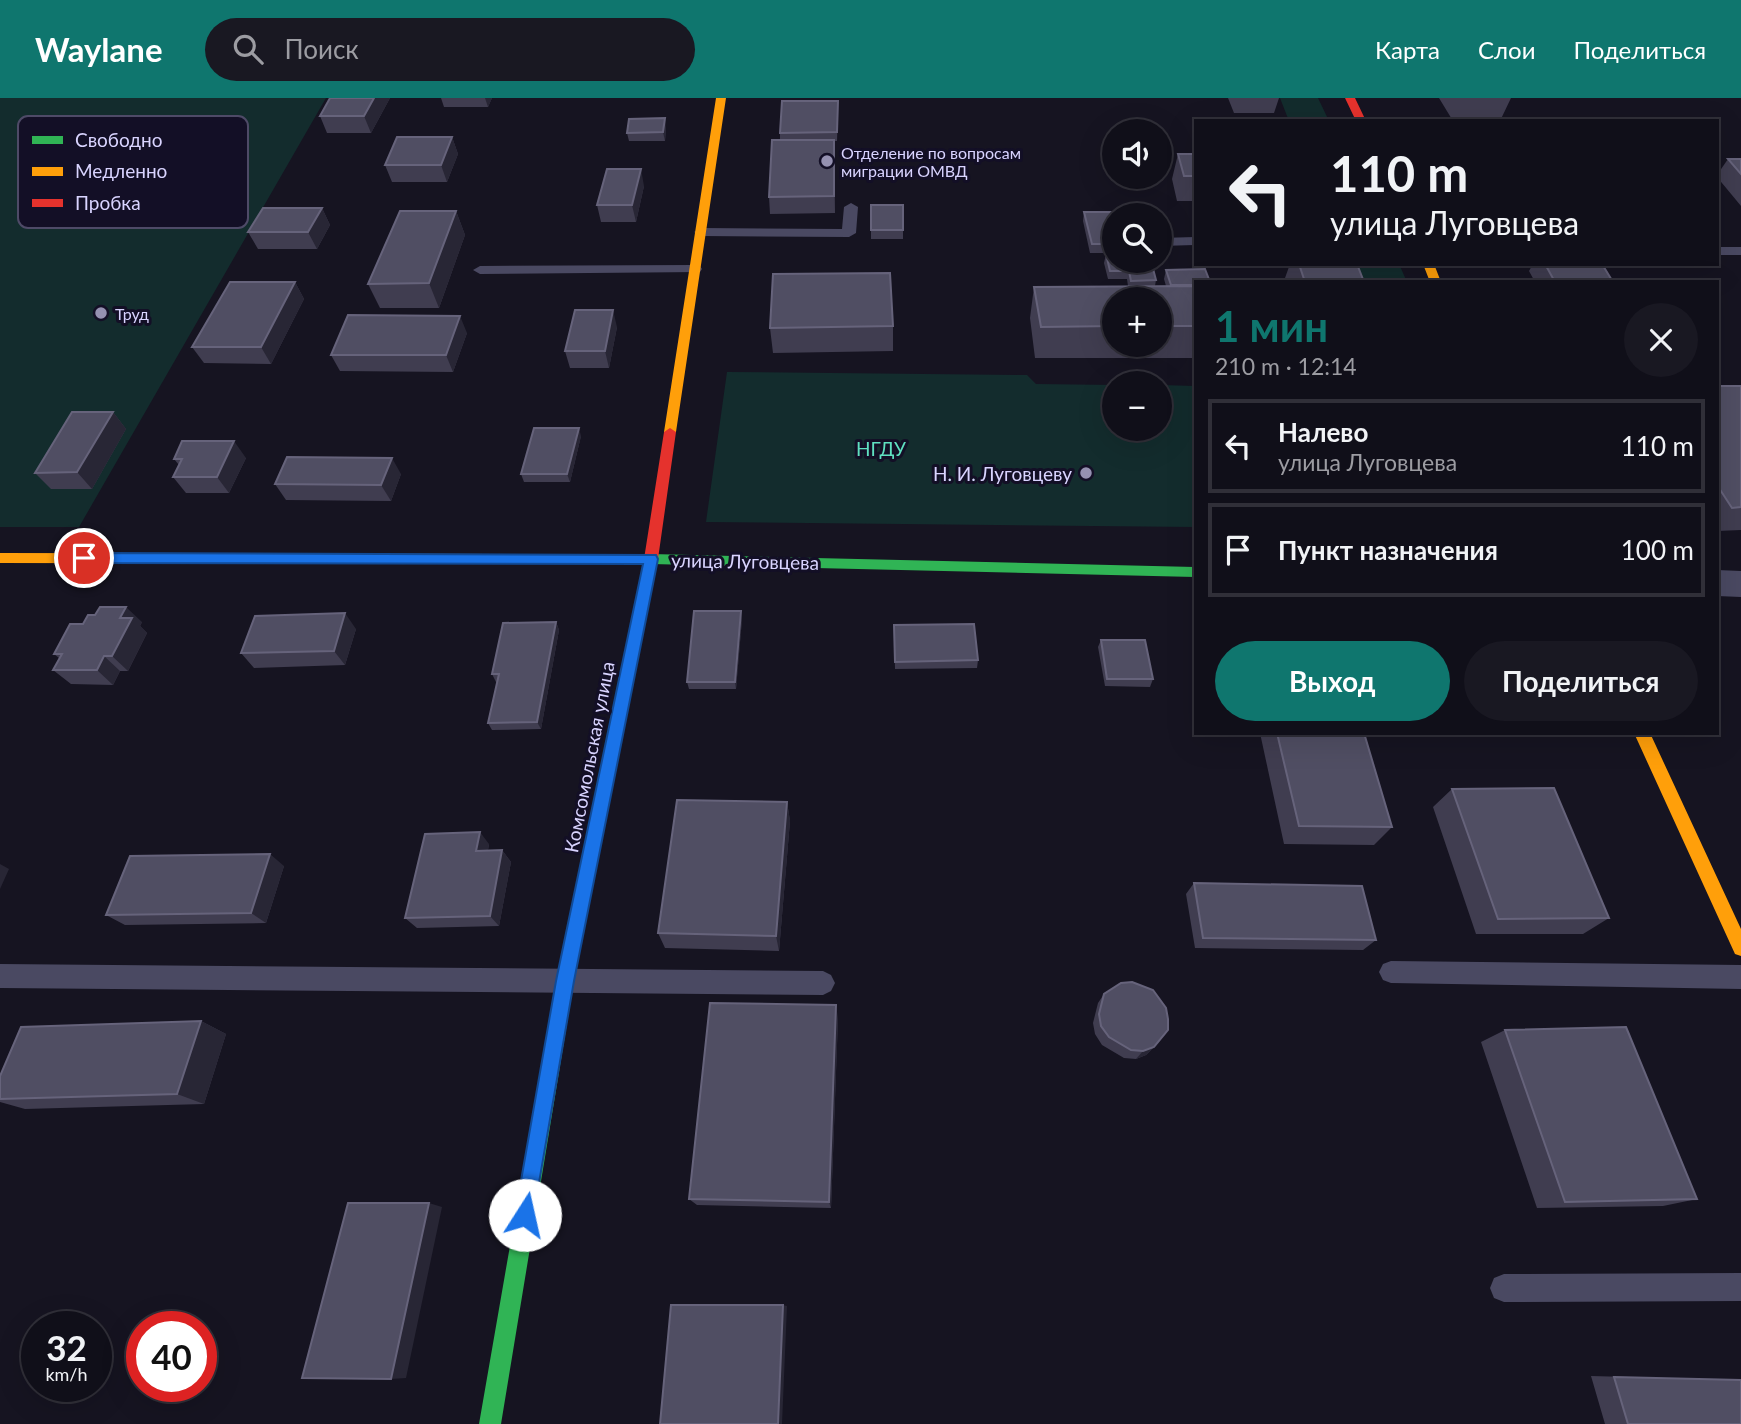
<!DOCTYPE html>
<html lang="ru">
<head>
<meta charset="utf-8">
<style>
	:root { --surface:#100f19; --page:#191822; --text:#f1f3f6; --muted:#9c9ca2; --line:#302f38; --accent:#0f766e }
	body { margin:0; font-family:Lato,sans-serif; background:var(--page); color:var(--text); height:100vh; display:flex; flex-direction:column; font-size:26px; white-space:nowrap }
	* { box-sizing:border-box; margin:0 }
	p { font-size:23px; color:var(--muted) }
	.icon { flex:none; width:38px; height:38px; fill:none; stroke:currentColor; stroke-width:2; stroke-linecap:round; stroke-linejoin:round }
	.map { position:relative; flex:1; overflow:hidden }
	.panel { position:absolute; left:1194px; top:182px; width:525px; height:455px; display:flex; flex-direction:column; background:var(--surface); border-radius:0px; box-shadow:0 7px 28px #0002,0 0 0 2px var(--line) }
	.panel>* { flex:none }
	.banner { position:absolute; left:1194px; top:21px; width:525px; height:147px; border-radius:0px; box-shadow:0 7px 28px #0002,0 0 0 2px var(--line); background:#100f19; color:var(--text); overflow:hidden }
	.buttons { position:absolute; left:1102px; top:21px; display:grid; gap:14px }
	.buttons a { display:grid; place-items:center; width:70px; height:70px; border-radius:50%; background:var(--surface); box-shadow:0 7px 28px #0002,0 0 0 2px var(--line); font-size:35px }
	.speed { position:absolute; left:21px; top:1213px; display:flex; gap:14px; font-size:35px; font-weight:700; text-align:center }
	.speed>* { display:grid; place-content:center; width:91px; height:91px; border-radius:50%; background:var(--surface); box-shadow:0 7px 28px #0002,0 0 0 2px var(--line); line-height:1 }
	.speed small { font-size:18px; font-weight:400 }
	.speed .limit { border:10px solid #d22; background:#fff; color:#111 }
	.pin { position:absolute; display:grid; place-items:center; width:60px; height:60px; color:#fff; margin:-30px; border:4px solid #fff; border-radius:50%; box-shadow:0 2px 7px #0007 }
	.me { position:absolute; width:77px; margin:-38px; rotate:10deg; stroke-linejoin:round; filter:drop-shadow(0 0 5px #0008) }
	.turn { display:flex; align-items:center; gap:24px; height:147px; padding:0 21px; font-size:32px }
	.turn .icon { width:91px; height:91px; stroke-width:2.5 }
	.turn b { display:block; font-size:49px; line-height:60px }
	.round { display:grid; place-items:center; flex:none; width:74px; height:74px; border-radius:37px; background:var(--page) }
	.head { display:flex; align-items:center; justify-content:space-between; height:119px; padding:0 21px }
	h1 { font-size:42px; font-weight:700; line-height:52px; color:var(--accent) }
	.action { display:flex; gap:14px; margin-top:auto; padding:14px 21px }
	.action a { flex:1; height:80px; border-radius:42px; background:var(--accent); color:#fff; font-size:28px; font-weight:700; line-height:80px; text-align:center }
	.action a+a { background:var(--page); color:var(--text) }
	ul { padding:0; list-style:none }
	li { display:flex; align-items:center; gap:21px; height:94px; margin:0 14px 10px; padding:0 7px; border:4px solid var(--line); border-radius:0px }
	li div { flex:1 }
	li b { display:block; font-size:26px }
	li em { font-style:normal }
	header { display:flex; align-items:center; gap:42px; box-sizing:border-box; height:98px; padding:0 35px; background:var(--accent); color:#fff }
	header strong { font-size:33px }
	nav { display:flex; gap:38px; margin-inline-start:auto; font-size:24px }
	.search { width:490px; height:63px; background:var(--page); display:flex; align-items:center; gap:18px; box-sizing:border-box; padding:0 24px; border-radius:38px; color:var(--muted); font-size:26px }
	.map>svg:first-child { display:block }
</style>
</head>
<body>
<header>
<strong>Waylane</strong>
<div class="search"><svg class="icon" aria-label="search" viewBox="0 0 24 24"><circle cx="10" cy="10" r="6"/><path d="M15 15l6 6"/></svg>Поиск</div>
<nav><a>Карта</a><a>Слои</a><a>Поделиться</a></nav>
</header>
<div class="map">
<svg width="1741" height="1326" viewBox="0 0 1741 1326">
	<rect width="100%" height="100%" fill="#161421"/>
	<path fill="#132c2d" d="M0 0H326L79 429H0Z
		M1280 0H1318L1329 23H1289Z
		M1346 166H1399L1407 184H1353Z
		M727 274 1027 277 1036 286 1115 287V331H1160V287L1195 288V429L706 424Z"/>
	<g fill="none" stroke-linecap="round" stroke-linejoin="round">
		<path fill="#4a4962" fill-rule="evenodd" d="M851 105 858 109 856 135 849 139 701 138 694 134 701 130 842 131 844 109Z
			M1195 139V147L1160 148V140Z
			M1717 149H1741V157H1717Z
			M695 167 700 168 702 171 700 174 480 176 473 172 480 168Z
			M1391 863 1741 867V891L1391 885 1383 882 1379 874 1383 866Z
			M0 866 823 873 831 877 835 885 831 893 823 897 0 890Z
			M1741 1175V1203L1504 1204 1494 1200 1490 1190 1494 1180 1504 1176Z"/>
		<path fill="#4a4962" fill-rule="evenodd" d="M1717 472 1741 473V499L1717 498Z"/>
		<path fill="#30b455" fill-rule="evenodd" d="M494 456H651L1195 469V479L651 466H494L487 461Z
			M596 726 602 728 604 733 574 883 501 1326H479L556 883 588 733 590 728Z"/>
		<path fill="#ff9f0a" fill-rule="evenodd" d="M716 0H726L676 334 670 338 664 334Z
			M1423 166H1434L1441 184H1430Z
			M0 455 494 456 501 461 494 466 0 465Z
			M1634 635H1650L1741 831V858L1735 856Z"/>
		<path fill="#e5322d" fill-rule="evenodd" d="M1345 0H1355L1366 23H1356Z
			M670 330 676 334 658 461 604 733 602 738 596 740 590 738 588 733 644 461 664 334Z"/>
	</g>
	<path fill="#403d50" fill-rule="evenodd" d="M390 0 371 35H327L320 18Z
		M441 0H492L488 9H444Z
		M1228 0H1279L1274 15H1234Z
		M1439 0H1511L1500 23H1453Z
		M838 11 837 43H834L835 115 770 116 769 99 780 42V35Z
		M666 29 665 43H629L627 35Z
		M452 39 458 56 447 84H392L385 67Z
		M1178 56H1195V103H1177L1172 81Z
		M1728 61H1741V108L1717 79V77Z
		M644 88 636 124H601L597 107Z
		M871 107 903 132V141H871Z
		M322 110 330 127 317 151H258L248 134Z
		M456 113 465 137 439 210H380L368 186Z
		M1084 114 1115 117V155H1090L1083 123Z
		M1106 156 1156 182 1155 188H1166L1164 181 1166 172 1195 184V260H1035L1030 220 1034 189 1128 188 1127 181H1108L1104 165ZM1115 201H1160V247H1115Z
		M1290 166H1357L1364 184H1286L1285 180Z
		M1533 166H1602L1613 184H1535L1529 173Z
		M295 184 304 201 271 266 204 265 192 249Z
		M893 228V253L773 255 770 230Z
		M617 229 609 270H570L565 253Z
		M467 235 453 274 340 273 331 257Z
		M1717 288H1741V432L1717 433Z
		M113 314 126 331 92 391H51L35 375Z
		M581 338 570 384H524L521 376Z
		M246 360 229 395H186L173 379 179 367 174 361Z
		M401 376 391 403 286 402 275 386Z
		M742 521 736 591H689L687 584Z
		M142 524 140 528 147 535 128 573H120L113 587 71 586 53 572 59 560 54 556Z
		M556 524 559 532 541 631 492 632 488 625 497 584H496L492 576Z
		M894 527 978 562 977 570 895 571Z
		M356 531 345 567 254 570 241 555Z
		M1101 542 1153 581 1150 589 1105 588 1098 549Z
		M1260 635H1364L1392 729 1374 747 1284 746Z
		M1452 691 1609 820 1583 836H1476L1433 709Z
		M787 704 790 723 779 853 665 850 658 835Z
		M489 746 488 752H502L511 764 499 828 417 830 405 820Z
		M284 768 266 825 125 827 106 817Z
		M1194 785 1376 842 1363 852 1195 850 1186 796Z
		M1104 896 1154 949 1146 957 1136 961 1124 960 1102 947 1095 936 1093 925 1098 905Z
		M838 920 831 1110 697 1107 689 1101Z
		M201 923 226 936 204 1006 25 1011 0 1004V978Z
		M1505 932 1697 1101 1663 1108 1537 1110 1481 944Z
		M1591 1278 1741 1282V1326H1605Z"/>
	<path fill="#282635" d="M374 0H390L371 35 364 18Z
		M485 0H492L488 9Z
		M665 20 666 29 665 43 663 34Z
		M452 39 458 56 447 84 441 67Z
		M641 71 644 88 636 124 632 107Z
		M322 110 330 127 317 151 308 134Z
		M456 113 465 137 439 210 429 185Z
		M295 184 304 201 271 266 261 249Z
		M613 212 617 229 609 270 605 253Z
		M460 218 467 235 453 274 446 257Z
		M113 314 126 331 92 391 77 374Z
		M579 330 581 338 570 384 567 376Z
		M234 343 246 360 229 395 217 379Z
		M392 360 401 376 391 403 381 387Z
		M126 509 142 524 140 528 147 535 128 573 112 558 120 520Z
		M741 513 742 521 736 591 735 584Z
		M345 515 356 531 345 567 334 553Z
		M556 524 559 532 541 631 537 624Z
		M104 558 120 573 113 587 97 572Z
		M787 704 790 723 779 853 776 838Z
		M480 734 489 746 486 764 476 753Z
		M502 752 511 764 499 828 490 818Z
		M270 756 284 768 266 825 251 815Z
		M0 766 9 771 0 791Z
		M836 907 838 920 831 1110 829 1104Z
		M201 923 226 936 204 1006 177 996Z
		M1154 949 1146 957 1136 961 1143 953Z
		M429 1105 442 1109 406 1280 391 1281Z
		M783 1207 787 1208 782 1326H778Z"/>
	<path fill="#504e63" stroke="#66637b" stroke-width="2" d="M330 0H374L364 18H320Z
		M782 3H838L837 34 780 35Z
		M665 20 663 34 627 35 629 21Z
		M1503 22 1555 23H1556H1504Z
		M397 39H452L441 67H385Z
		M772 42H834V98L769 99Z
		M1178 56H1195V78H1184Z
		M1728 61H1741V76Z
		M607 71H641L632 107H597Z
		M871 107H903V132H871Z
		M263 110H322L308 134H248Z
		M400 113H456L429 185 368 186Z
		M1084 114H1117L1118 117H1115V146H1092Z
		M1106 156H1115V163H1151L1156 182 1131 183 1129 173H1110Z
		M1299 166H1357L1364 184H1305Z
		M1545 166H1602L1613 184H1555Z
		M1205 171 1210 184H1195V187H1171L1166 172Z
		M890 175 893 228 770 230 773 176Z
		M230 184H295L261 249H192Z
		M1195 188V228H1160V201H1115V228L1041 229 1034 189Z
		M575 212H613L605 253H565Z
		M348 217 460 218 446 257H331Z
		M1717 288H1741V409L1732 410 1717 387Z
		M72 314H113L77 374 35 375Z
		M534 330H579L567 376H521Z
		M182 343H234L217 379H173L182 361H174Z
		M287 359 392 360 381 387 275 386Z
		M100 509H126L120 520H132L112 558H104L97 572H53L62 556H54L70 526H83L88 517H95Z
		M694 513H741L735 584H687Z
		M345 515 334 553 241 555 255 518Z
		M556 524 537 624 488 625 499 576H492L503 525Z
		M974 526 978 562 895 564 894 527Z
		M1101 542H1145L1153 581H1107Z
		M1277 635H1364L1392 729 1299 728Z
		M1554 690 1609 820 1498 821 1452 691Z
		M677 702 787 704 776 838 658 835Z
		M480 734 476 753 502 752 490 818 405 820 425 736Z
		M270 756 251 815 106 817 130 758Z
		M1194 785 1362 788 1376 842 1203 840Z
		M1132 884 1153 892 1166 910 1168 921V932L1154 949 1143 953 1131 952 1109 939 1101 928 1099 916 1104 896 1121 885Z
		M710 905 836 907 829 1104 689 1101Z
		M201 923 177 996 0 1001V978L21 929Z
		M1626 929 1697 1101 1565 1104 1505 932Z
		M348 1105H429L391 1281 302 1280Z
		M671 1207H783L778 1326H660Z
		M1614 1279 1741 1282V1326H1628Z"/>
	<path fill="#1a73e8" stroke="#114b97" stroke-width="2" d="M84 455 656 457 658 461 574 883 532 1125 525 1128 518 1125 515 1117 556 883 643 466 84 465 77 460Z"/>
	<g fill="#9591b1" stroke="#130f26" stroke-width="2.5">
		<circle cx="827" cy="63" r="7"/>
		<circle cx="101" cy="215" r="7"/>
		<circle cx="1086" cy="375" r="7"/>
	</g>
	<g text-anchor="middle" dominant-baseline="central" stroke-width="6" stroke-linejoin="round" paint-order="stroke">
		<g font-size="16" fill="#d9d4ff" stroke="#130f26" text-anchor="start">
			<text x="841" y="54">Отделение по вопросам<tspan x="841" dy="18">миграции ОМВД</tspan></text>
			<text x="115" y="215">Труд</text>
		</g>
		<g font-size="19" fill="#5fe0c0" stroke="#130f26">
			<text x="881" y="350">НГДУ</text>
		</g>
		<g font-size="19" fill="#d9d4ff" stroke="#130f26" text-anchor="end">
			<text x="1072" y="375">Н. И. Луговцеву</text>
		</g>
		<g font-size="19" fill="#d9d4ff" stroke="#130f26">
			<text transform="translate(745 463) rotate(1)">улица Луговцева</text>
			<text transform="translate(589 659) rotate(-79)">Комсомольская улица</text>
		</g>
	</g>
	<rect x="18" y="18" width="230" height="112" rx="10" fill="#130f26" stroke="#4e4a67" stroke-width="2"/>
	<rect x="32" y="38" width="31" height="8" fill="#30b455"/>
	<rect x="32" y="69" width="31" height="9" fill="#ff9f0a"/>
	<rect x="32" y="101" width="31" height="8" fill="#e5322d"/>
	<g font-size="19" fill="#d9d4ff">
		<text x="75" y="49">Свободно</text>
		<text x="75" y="80">Медленно</text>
		<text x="75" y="112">Пробка</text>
	</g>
</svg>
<div class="buttons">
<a><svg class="icon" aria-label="sound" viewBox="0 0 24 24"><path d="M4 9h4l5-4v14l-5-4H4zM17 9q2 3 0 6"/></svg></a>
<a><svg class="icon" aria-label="search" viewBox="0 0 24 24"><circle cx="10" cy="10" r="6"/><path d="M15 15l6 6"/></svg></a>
<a>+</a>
<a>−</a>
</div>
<div class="speed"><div>32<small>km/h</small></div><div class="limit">40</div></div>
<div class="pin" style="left:84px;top:460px;background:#d93025"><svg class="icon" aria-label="arrive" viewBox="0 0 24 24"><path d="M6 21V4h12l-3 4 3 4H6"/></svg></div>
<svg class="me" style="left:525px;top:1117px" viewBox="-20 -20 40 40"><circle r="19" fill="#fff"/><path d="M0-13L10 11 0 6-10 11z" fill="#1a73e8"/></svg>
<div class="banner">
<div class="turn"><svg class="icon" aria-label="left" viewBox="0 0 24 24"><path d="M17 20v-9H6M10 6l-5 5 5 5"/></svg><div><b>110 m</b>улица Луговцева</div></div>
</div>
<section class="panel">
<div class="head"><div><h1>1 мин</h1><p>210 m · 12:14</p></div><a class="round"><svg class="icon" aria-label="close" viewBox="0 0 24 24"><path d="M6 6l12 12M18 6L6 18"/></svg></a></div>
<ul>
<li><svg class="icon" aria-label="left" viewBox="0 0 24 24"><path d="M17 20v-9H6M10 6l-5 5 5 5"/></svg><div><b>Налево</b><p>улица Луговцева</p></div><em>110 m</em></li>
<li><svg class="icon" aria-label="arrive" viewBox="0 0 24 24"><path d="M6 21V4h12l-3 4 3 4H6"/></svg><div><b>Пункт назначения</b></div><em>100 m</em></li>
</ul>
<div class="action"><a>Выход</a><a>Поделиться</a></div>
</section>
</div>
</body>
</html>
